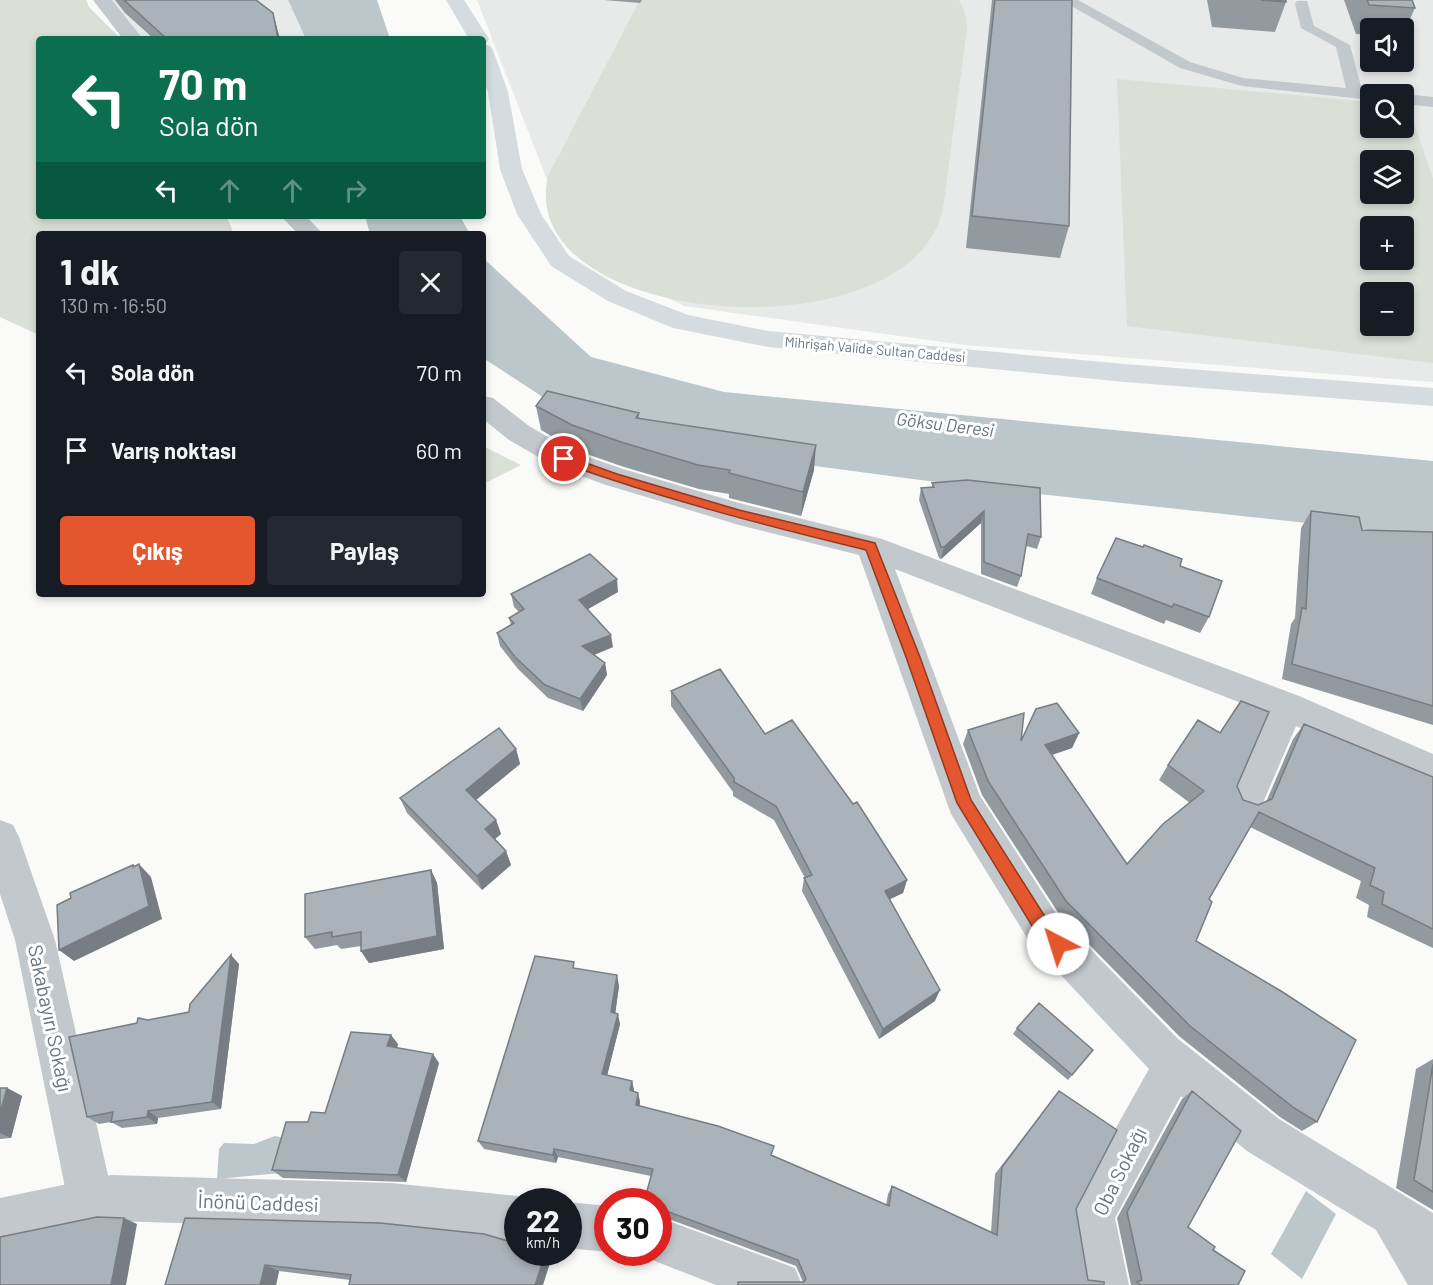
<!DOCTYPE html>
<html lang="tr">
<head>
<meta charset="utf-8">
<style>
	:root { --surface:#171b24; --page:#242831; --text:#f1f3f6; --muted:#9ea1a6; --accent:#e4572e }
	body { margin:0; font-family:Barlow,sans-serif; background:var(--page); color:var(--text); height:100vh; display:flex; flex-direction:column; font-size:22px; white-space:nowrap }
	* { box-sizing:border-box; margin:0 }
	p { font-size:20px; color:var(--muted) }
	.icon { flex:none; width:33px; height:33px; fill:none; stroke:currentColor; stroke-width:2; stroke-linecap:round; stroke-linejoin:round }
	.map { position:relative; flex:1; overflow:hidden }
	.side { position:absolute; left:36px; top:231px; width:450px; height:366px; display:flex; flex-direction:column; background:var(--surface); border-radius:6px; box-shadow:0 3px 9px #0003 }
	.side>* { flex:none }
	.banner { position:absolute; left:36px; top:36px; width:450px; height:183px; border-radius:6px; box-shadow:0 3px 9px #0003; background:#0b6e4f; color:#fff; overflow:hidden }
	.tools { position:absolute; left:1360px; top:18px; display:grid; gap:12px }
	.tools a { display:grid; place-items:center; width:54px; height:54px; border-radius:6px; background:var(--surface); box-shadow:0 3px 9px #0003; font-size:30px }
	.speed { position:absolute; left:504px; top:1188px; display:flex; gap:12px; font-size:30px; font-weight:700; text-align:center }
	.speed>* { display:grid; place-content:center; width:78px; height:78px; border-radius:50%; background:var(--surface); box-shadow:0 3px 9px #0003; line-height:1 }
	.speed small { font-size:15px; font-weight:400 }
	.speed .limit { border:9px solid #d22; background:#fff; color:#111 }
	.pin { position:absolute; display:grid; place-items:center; width:51px; height:51px; color:#fff; margin:-26px; border:3px solid #fff; border-radius:50%; box-shadow:0 2px 6px #0007 }
	.me { position:absolute; width:66px; margin:-33px; rotate:320deg; stroke-linejoin:round; filter:drop-shadow(0 0 4px #0008) }
	.turn { display:flex; align-items:center; gap:21px; height:126px; padding:0 24px; font-size:27px }
	.turn .icon { width:78px; height:78px; stroke-width:2.5 }
	.turn b { display:block; font-size:42px; line-height:51px }
	.lanes { display:flex; align-items:center; height:57px; padding:0 24px; background:#0003; justify-content:center; gap:30px; direction:ltr }
	.lanes .off { opacity:.35 }
	.round { display:grid; place-items:center; flex:none; width:63px; height:63px; border-radius:6px; background:var(--page) }
	.headline { display:flex; align-items:center; justify-content:space-between; height:102px; padding:0 24px }
	h1 { font-size:36px; font-weight:700; line-height:45px }
	.primary-button { display:flex; gap:12px; margin-top:auto; padding:12px 24px }
	.primary-button a { flex:1; height:69px; border-radius:6px; background:var(--accent); color:#fff; font-size:24px; font-weight:700; line-height:69px; text-align:center }
	.primary-button a+a { background:var(--page); color:var(--text) }
	ul { padding:0; list-style:none }
	li { display:flex; align-items:center; gap:18px; height:78px; padding:0 24px }
	li div { flex:1 }
	li b { display:block; font-size:22px }
	li em { font-style:normal }
	.map>svg:first-child { display:block }
</style>
</head>
<body>
<div class="map">
<svg width="1433" height="1285" viewBox="0 0 1433 1285">
	<rect width="100%" height="100%" fill="#fafaf8"/>
	<path fill="#e8e9e9" fill-rule="evenodd" d="M96 0H288L306 39H130Z
		M477 0H1433V382L964 345 684 306 603 266 551 190ZM1371 28H1404V62H1371ZM1371 94H1404V128H1371ZM1371 160H1404V194H1371ZM1371 226H1404V260H1371ZM1371 292H1404V326H1371Z"/>
	<path fill="#dadfd7" fill-rule="evenodd" d="M0 0H86L89 7 121 39H39V216H226L234 234H39V335L0 317Z
		M640 0H959L965 12 967 28 943 208C913 358 513 330 548 176Z
		M1117 79 1371 102V128H1404V105L1408 106 1433 179V363L1127 326ZM1371 160H1404V194H1371ZM1404 226V260H1371V226ZM1404 292V326H1371V292Z
		M483 446 521 465 483 484Z"/>
	<path fill="#bbc7cb" d="M288 0H377L390 39H306Z
		M365 216H460L470 234H370Z
		M483 258 591 357 724 392 1433 461V540L1380 531 966 486 694 450 552 403 483 358Z
		M275 1136 288 1139 281 1173 217 1179 219 1149 224 1143 254 1144Z
		M1306 1191 1336 1214 1302 1279 1271 1254Z"/>
	<g fill="none" stroke-linecap="round" stroke-linejoin="round">
		<path fill="#c3c8cc" fill-rule="evenodd" d="M1061 0H1078L1190 62 1243 78 1346 88 1336 47 1301 28 1295 4 1297 1H1307L1314 26 1350 45 1362 90 1376 92 1378 94H1371V100L1242 86 1180 68Z
			M1404 94 1433 97V107L1404 104Z"/>
		<path fill="#c3c8cc" fill-rule="evenodd" d="M93 0H112L143 39H123Z
			M281 216H306L323 234H298Z
			M483 396 493 398 529 426 574 452 623 469 739 503 882 539 1299 696 1433 754V786L1296 726 1259 812 1246 817 1233 812 1228 801 1267 713 895 569 980 796 1057 915 1177 1038 1279 1119 1433 1213V1285H1408L1376 1230 1247 1151 1181 1096 1115 1218 1129 1285H1081L1069 1215 1076 1199 1149 1069 1029 941 951 814 859 555 739 525 603 484 554 466 509 440 483 419Z
			M0 820 13 825 19 837 55 940 114 1202 107 1218 91 1225 75 1218 68 1202 15 940 0 894Z"/>
		<path fill="#c3c8cc" fill-rule="evenodd" d="M111 1175 391 1183 518 1196 531 1202H518V1242L391 1229 111 1221 0 1244V1198Z
			M568 1202 608 1206V1252L568 1248Z
			M658 1217 795 1268 802 1285H716L642 1256 640 1252H658Z"/>
		<path fill="#d6dbdf" fill-rule="evenodd" d="M446 0H464L489 39 486 43 483 44V39H469Z
			M483 44 490 46 493 50 508 92 522 169 541 214 569 256 626 291 688 315 768 331 1125 364 1433 388V406L1125 382 768 347 673 328 608 301 551 266 548 261 517 214 500 169 488 92 483 79Z"/>
	</g>
	<path fill="#929a9f" d="M115 0H256L273 13 280 39H154L125 13Z
		M604 0H642L640 3Z
		M992 0H1072L1069 226 1060 258 966 248Z
		M1207 0H1286V2L1275 32 1212 27Z
		M1344 0H1412L1415 8 1404 32V28H1371V35L1356 34Z
		M536 406 639 413V418L814 470 801 516 729 498V494L699 489 624 467 575 450 541 430Z
		M932 483 1041 537 1037 549 1026 546 1021 576 1017 587 981 574V523L941 559 939 558 919 500 921 488 932 487Z
		M1311 511 1362 530 1433 532V725L1282 679 1291 624 1295 618 1301 528Z
		M1180 566 1209 617 1200 633 1166 620 1164 624 1091 594 1097 578Z
		M618 592 588 609 613 647 594 655 605 663 607 675 583 711 548 698 518 669 500 646 497 633 511 625 509 618 519 612 514 607 511 594Z
		M671 691 765 734 907 880 903 893 890 899 935 1001 879 1039 802 891 804 878H805L774 820 733 796V792L671 706Z
		M1304 724 1433 777V948L1367 917 1369 905 1356 898 1361 881 1250 827 1209 899 1196 941 1317 1122 1302 1131 1280 1117 1179 1036 1059 914 982 795 963 744 968 730 1021 741 1079 733 1072 748 1052 755 1127 864 1190 803 1159 780 1168 765 1237 786 1243 800 1258 805 1266 802 1293 739Z
		M516 749 520 764 476 800 496 820 501 834 495 839 506 851 511 865 482 890 407 813 400 798Z
		M431 870 437 883 444 949 369 963 361 951V946L341 949 337 945 315 949 305 937Z
		M239 964 221 1109 158 1118 157 1124 122 1128 111 1122 99 1124 87 1117 148 1020 189 1012Z
		M576 968 619 986 615 1013 620 1024 607 1075 632 1081 634 1091 638 1093 640 1102V1106L772 1156 886 1205 888 1194 892 1186 991 1232 995 1174 1059 1091 1076 1209 1088 1280 803 1282 796 1266 658 1215V1202L651 1176 558 1157 556 1163 484 1149 478 1141Z
		M1017 1028 1093 1050 1068 1080 1013 1034Z
		M398 1044 397 1048 439 1063 406 1182 283 1178 272 1170 308 1122 325 1113Z
		M1433 1059V1210L1396 1188 1416 1069Z
		M0 1088H7L22 1096 11 1138 0 1139Z
		M1192 1091 1188 1227 1213 1250 1238 1285H1130H1131L1117 1218 1182 1099Z
		M185 1218 551 1260 350 1280 279 1271 276 1285H165Z"/>
	<path fill="#777d82" d="M273 13 278 32 280 39H278Z
		M816 445 814 470 801 516 803 492Z
		M984 511 981 523 941 559 944 547Z
		M617 579 618 592 581 613 579 600Z
		M611 635 613 647 584 659 582 646Z
		M605 663 607 675 583 711 580 699Z
		M1079 733 1072 748 1039 759 1045 745Z
		M516 749 520 764 471 804 466 790Z
		M496 820 501 834 490 843 485 829Z
		M506 851 511 865 482 890 477 876Z
		M139 864 151 877 162 919 74 961 59 950 133 867V865L142 874Z
		M431 870 437 883 444 949 369 963 361 951Z
		M907 880 903 893 882 903 885 891Z
		M231 955 239 964 221 1109 212 1102Z
		M617 975 619 986 614 1023 611 1012Z
		M940 990 935 1001 879 1039 883 1029Z
		M618 1014 620 1024 605 1084 602 1074Z
		M391 1035 398 1044 395 1056 387 1046Z
		M433 1054 439 1063 406 1182 398 1175Z
		M632 1081 634 1090 632 1099 630 1090Z
		M7 1088 22 1096 11 1138 0 1133V1113Z
		M638 1093 640 1102 638 1114 636 1105Z
		M148 1111 158 1118 157 1124 147 1117Z
		M554 1149 558 1157 556 1163 553 1155Z
		M124 1218 137 1224 126 1285H111Z
		M546 1252 551 1260 543 1285H535Z
		M265 1265 279 1271 276 1285H260Z"/>
	<path fill="#aab3b9" stroke="#777d82" stroke-width="1.5" d="M124 0H256L273 13 278 39H167Z
		M995 0H1072L1069 226 972 216Z
		M1261 0H1286V2Z
		M1367 0H1412L1415 8 1369 5Z
		M547 391 639 413 636 418 816 445 803 492 729 473 730 470 698 465 621 442 572 425 536 406Z
		M967 480 1040 488 1041 537 1028 534 1021 576 984 562V511L944 547H941L921 488 934 487 932 483Z
		M1311 511 1359 517 1362 530 1433 532V706L1292 664 1302 608 1306 609Z
		M1116 538 1143 547 1144 545 1182 559 1180 566 1222 581 1209 617 1174 604 1172 607 1097 578Z
		M590 554 617 579 579 600 611 635 582 646 605 663 580 699 545 685 515 657 497 633 514 623 509 618 524 609 511 594Z
		M720 669 765 734 792 720 853 804 857 802 907 880 885 891 940 990 883 1029 804 878 812 875 776 806 734 782V778L671 691Z
		M1241 701 1269 712 1237 786 1243 800 1258 805 1272 799 1304 724 1433 777V929L1382 904 1384 892 1370 885 1375 868 1259 812 1209 899 1212 902 1196 941 1281 991 1356 1040 1317 1122 1294 1108 1190 1026 1066 901 988 781 968 730 1024 713 1021 741 1036 709 1057 703 1079 733 1045 745 1127 864 1163 824 1204 791 1168 765 1198 720 1220 733Z
		M499 728 516 749 466 790 496 820 485 829 506 851 477 876 400 798Z
		M139 864 149 906 59 950 57 905 71 898 70 893 133 865V867Z
		M431 870 437 936 361 951V932L332 937V932L305 937V894Z
		M231 955 212 1102 148 1111 147 1117 111 1122 113 1112 87 1117 69 1037 137 1023 138 1018 148 1020 189 1012 190 1004Z
		M535 956 574 962 573 968 617 975 611 1012 618 1014 602 1074 632 1081 630 1090 638 1093 636 1105 718 1126 774 1146 771 1155 889 1206 892 1186 997 1235 1002 1167 1059 1091 1117 1130 1076 1209 1088 1280 1104 1282V1285H738V1282H804L806 1279 798 1260 658 1208V1202H644L653 1169 554 1149 553 1155 478 1141Z
		M1039 1003 1093 1050 1072 1075 1017 1028Z
		M351 1032 391 1035 387 1046 433 1054 398 1175 272 1170 286 1122H308L311 1112 325 1113Z
		M1433 1064V1192L1414 1180Z
		M0 1088H7L0 1113Z
		M1192 1091 1241 1131 1188 1227 1215 1247 1213 1250 1245 1271 1238 1285H1141L1137 1282 1142 1280 1127 1212Z
		M97 1217 124 1218 111 1285H0V1237Z
		M185 1218 380 1223 484 1234 518 1244V1252H546L535 1285H349L351 1275 265 1265 260 1285H165Z"/>
	<path fill="#e4572e" stroke="#94391e" stroke-width="1.5" d="M564 455 617 474 739 510 875 543 920 657 971 800 1049 923 1066 944 1064 950 1058 952 1052 950 1037 934 957 803 906 657 866 550C763 525 660 498 560 462L558 459Z"/>
	<g text-anchor="middle" dominant-baseline="central" stroke-width="6" stroke-linejoin="round" paint-order="stroke">
		<g font-size="14" fill="#657683" stroke="#fff">
			<text transform="translate(875 349) rotate(5)">Mihrişah Valide Sultan Caddesi</text>
		</g>
		<g font-size="18" font-style="italic" fill="#60757c" stroke="#fff">
			<text transform="translate(945 424) rotate(7)">Göksu Deresi</text>
		</g>
		<g font-size="20" fill="#657683" stroke="#fff">
			<text transform="translate(51 1018) rotate(78)">Sakabayırı Sokağı</text>
			<text transform="translate(1119 1171) rotate(-64)">Oba Sokağı</text>
			<text transform="translate(258 1202) rotate(2)">İnönü Caddesi</text>
		</g>
	</g>
</svg>
<div class="tools">
<a><svg class="icon" aria-label="sound" viewBox="0 0 24 24"><path d="M4 9h4l5-4v14l-5-4H4zM17 9q2 3 0 6"/></svg></a>
<a><svg class="icon" aria-label="search" viewBox="0 0 24 24"><circle cx="10" cy="10" r="6"/><path d="M15 15l6 6"/></svg></a>
<a><svg class="icon" aria-label="layers" viewBox="0 0 24 24"><path d="M12 4l9 5-9 5-9-5zM3 14l9 5 9-5"/></svg></a>
<a>+</a>
<a>−</a>
</div>
<div class="speed"><div>22<small>km/h</small></div><div class="limit">30</div></div>
<div class="pin" style="left:564px;top:459px;background:#d93025"><svg class="icon" aria-label="arrive" viewBox="0 0 24 24"><path d="M6 21V4h12l-3 4 3 4H6"/></svg></div>
<svg class="me" style="left:1058px;top:944px" viewBox="-20 -20 40 40"><circle r="19" fill="#fff"/><path d="M0-13L10 11 0 6-10 11z" fill="#e4572e"/></svg>
<div class="banner">
<div class="turn"><svg class="icon" aria-label="left" viewBox="0 0 24 24"><path d="M17 20v-9H6M10 6l-5 5 5 5"/></svg><div><b>70 m</b>Sola dön</div></div>
<div class="lanes"><svg class="icon" aria-label="left" viewBox="0 0 24 24"><path d="M17 20v-9H6M10 6l-5 5 5 5"/></svg><svg class="icon off" aria-label="ahead" viewBox="0 0 24 24"><path d="M12 20V5M6 11l6-6 6 6"/></svg><svg class="icon off" aria-label="ahead" viewBox="0 0 24 24"><path d="M12 20V5M6 11l6-6 6 6"/></svg><svg class="icon off" aria-label="right" viewBox="0 0 24 24"><path d="M7 20v-9h11M14 6l5 5-5 5"/></svg></div>
</div>
<section class="side">
<div class="headline"><div><h1>1 dk</h1><p>130 m · 16:50</p></div><a class="round"><svg class="icon" aria-label="close" viewBox="0 0 24 24"><path d="M6 6l12 12M18 6L6 18"/></svg></a></div>
<ul>
<li><svg class="icon" aria-label="left" viewBox="0 0 24 24"><path d="M17 20v-9H6M10 6l-5 5 5 5"/></svg><div><b>Sola dön</b></div><em>70 m</em></li>
<li><svg class="icon" aria-label="arrive" viewBox="0 0 24 24"><path d="M6 21V4h12l-3 4 3 4H6"/></svg><div><b>Varış noktası</b></div><em>60 m</em></li>
</ul>
<div class="primary-button"><a>Çıkış</a><a>Paylaş</a></div>
</section>
</div>
</body>
</html>
